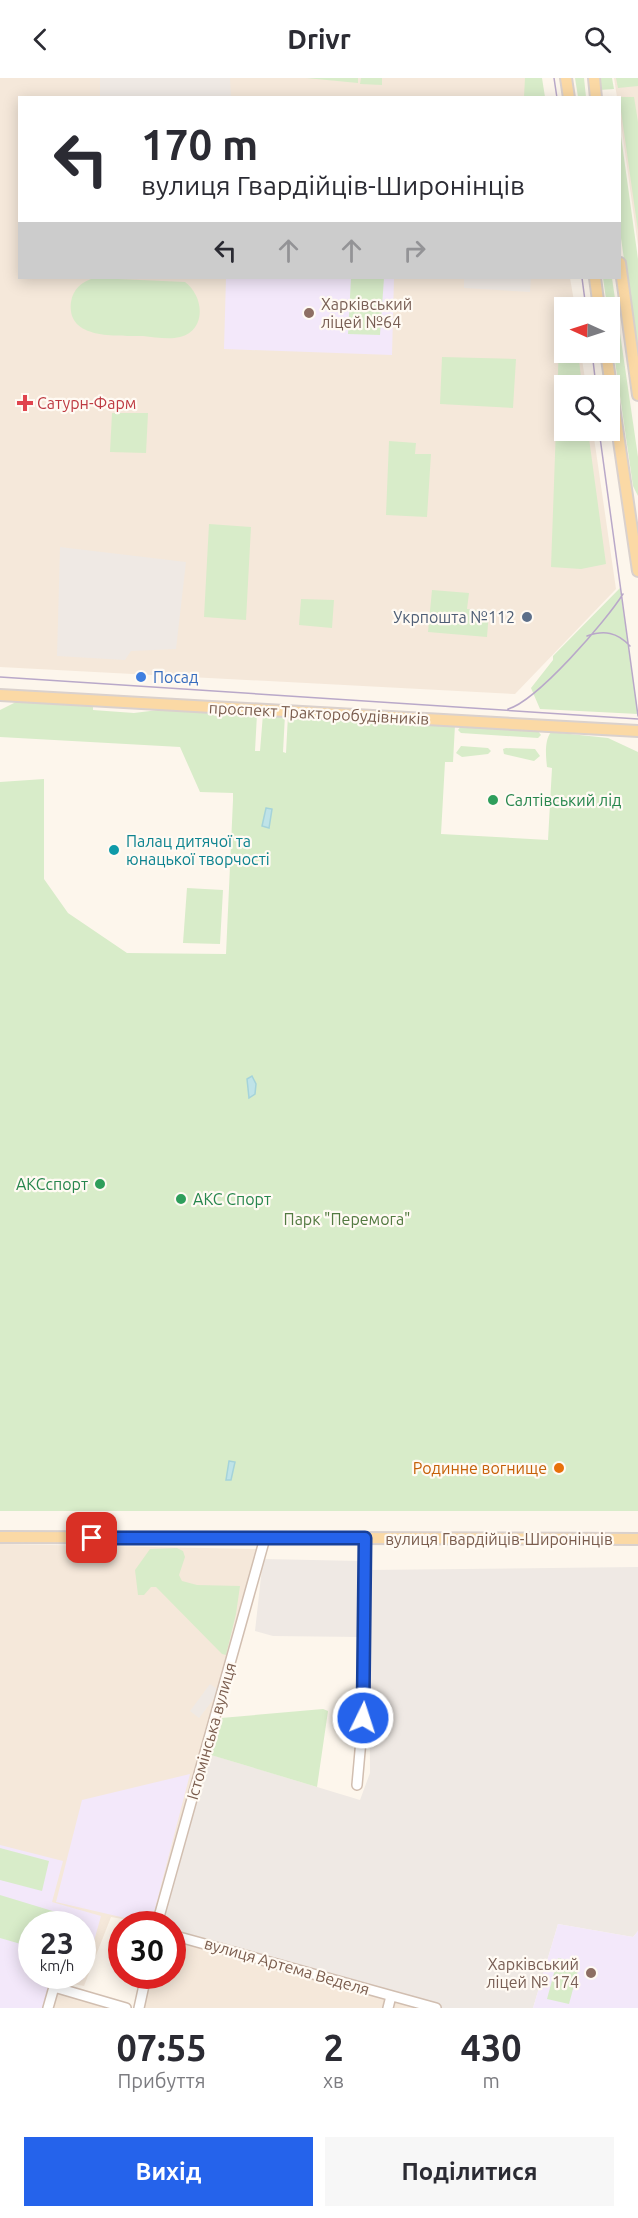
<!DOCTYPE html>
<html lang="uk">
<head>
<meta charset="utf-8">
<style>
	:root { --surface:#fff; --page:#f7f7f7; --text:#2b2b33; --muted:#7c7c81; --accent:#2563eb }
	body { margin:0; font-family:Ubuntu,sans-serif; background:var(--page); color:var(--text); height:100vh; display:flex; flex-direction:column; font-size:22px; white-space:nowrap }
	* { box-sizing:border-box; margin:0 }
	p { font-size:20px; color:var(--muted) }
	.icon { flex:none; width:33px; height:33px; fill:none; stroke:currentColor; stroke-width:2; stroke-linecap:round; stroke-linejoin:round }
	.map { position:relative; height:1930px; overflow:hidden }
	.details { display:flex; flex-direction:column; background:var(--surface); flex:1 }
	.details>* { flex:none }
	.banner { position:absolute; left:18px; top:18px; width:603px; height:183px; border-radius:0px; box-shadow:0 3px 15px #0003; background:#fff; color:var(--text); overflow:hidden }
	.needle { width:39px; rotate:273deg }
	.buttons { position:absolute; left:554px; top:219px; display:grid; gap:12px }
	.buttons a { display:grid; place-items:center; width:66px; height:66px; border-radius:0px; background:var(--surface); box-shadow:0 3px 15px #0003; font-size:30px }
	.speed { position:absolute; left:18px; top:1833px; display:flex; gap:12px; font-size:30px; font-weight:700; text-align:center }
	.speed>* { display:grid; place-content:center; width:78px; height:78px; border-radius:50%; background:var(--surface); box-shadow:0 3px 15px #0003; line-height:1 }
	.speed small { font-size:15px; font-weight:400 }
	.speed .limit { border:9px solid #d22; background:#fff; color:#111 }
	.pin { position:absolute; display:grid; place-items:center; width:51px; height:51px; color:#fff; margin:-26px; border-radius:12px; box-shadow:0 3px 9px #0006 }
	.me { position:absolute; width:66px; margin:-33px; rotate:4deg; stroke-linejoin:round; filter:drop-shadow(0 0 4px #0008) }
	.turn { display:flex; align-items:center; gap:21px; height:126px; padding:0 24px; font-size:27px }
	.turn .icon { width:78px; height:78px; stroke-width:2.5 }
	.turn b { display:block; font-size:42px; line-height:51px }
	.lanes { display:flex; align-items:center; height:57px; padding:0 24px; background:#0003; justify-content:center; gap:30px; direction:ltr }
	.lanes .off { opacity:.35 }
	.eta { display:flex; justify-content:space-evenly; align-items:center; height:102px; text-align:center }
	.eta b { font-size:36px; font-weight:600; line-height:42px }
	.button { display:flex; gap:12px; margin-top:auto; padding:12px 24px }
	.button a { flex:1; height:69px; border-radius:0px; background:var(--accent); color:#fff; font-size:24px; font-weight:600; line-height:69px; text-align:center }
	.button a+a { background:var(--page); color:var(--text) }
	header { display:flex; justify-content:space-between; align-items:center; height:78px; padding:0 24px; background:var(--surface); font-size:27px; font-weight:600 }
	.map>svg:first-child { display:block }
</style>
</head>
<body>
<header><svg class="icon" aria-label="back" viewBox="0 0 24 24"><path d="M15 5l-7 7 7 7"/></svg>Drivr<svg class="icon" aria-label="search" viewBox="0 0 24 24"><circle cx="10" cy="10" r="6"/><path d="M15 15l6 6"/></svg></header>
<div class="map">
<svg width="638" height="1930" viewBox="0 0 638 1930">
	<rect width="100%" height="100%" fill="#fdf6ec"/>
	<path fill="#f5e8da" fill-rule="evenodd" d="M0 0H541L544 19 20 20V200H570L575 229 564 230V274L581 275 586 307 564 308V352L593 353 616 511 515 616 0 589Z
		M614 0H638V168L620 38V20L617 19Z
		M0 1466 257 1471 228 1589 151 1846 111 1839 84 1908 54 1902 47 1930H0ZM32 1846H82V1898H32Z
		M173 1860 417 1930H142L150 1898H172Z
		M55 1912 115 1930H51Z"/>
	<path fill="#efe9e4" d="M100 0H230L231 19H100Z
		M464 200H531L530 214 464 210Z
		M60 469 186 484 176 571 131 573 125 582 57 578Z
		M263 1481 361 1483 360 1559 273 1558 255 1553Z
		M638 1489V1853L633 1859 558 1846 533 1930H436L173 1857 172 1846H157L205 1675 360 1722 370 1695 369 1492Z
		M210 1606 220 1613 199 1640 190 1633Z"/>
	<path fill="#f3e8fa" d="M226 200H394L392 277 224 271Z
		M190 1696 151 1846 56 1824 82 1722Z
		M0 1767 63 1783 52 1824 101 1838 83 1902 67 1898H82V1846H32V1898H52L43 1930H0Z
		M558 1846 633 1859 638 1853V1930H533Z"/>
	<path fill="#d8ecc9" d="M306 0H358V5Z
		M361 0H382V7L360 6Z
		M525 0H542L545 19H524Z
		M575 0H584L586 19H578Z
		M598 0H612L614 11 599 12Z
		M616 0H638V8L618 10Z
		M619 19H634L638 44V153Z
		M620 51 638 181V280L620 153Z
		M95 200 185 204C204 218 207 252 180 259 169 262 154 259 143 258 119 257 66 263 71 224 73 211 82 203 95 200Z
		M351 200H384L380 257 348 256Z
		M603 200H612L638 379V418L633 408Z
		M564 237V274L578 275 582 307 564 308V352L588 353 606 486 581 491 551 489 560 238Z
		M442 279 516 281 513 330 440 326Z
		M112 335H148L146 375 110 374Z
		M389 363 416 365 415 376H431L427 439 386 437Z
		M209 446 251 449 246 542 204 539Z
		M620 510 638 636 540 631 531 610 553 582V578Z
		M432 512 469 515 467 531 489 533 487 559 428 554Z
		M301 521 334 522 332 550 299 547Z
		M18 623 93 626V632L134 635 166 631 257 636 255 673H260L263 636 285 637 283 674 286 675 288 637 455 647 453 684H445L441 756 548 762 552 690 547 689C546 679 544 663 551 654L608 660 638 674V1433H0V704L44 701V801L68 835 127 875 226 876 233 722V715L200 714 180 669 0 659V632Z
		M461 648 538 653 541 657 538 660 461 655 458 652Z
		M461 668 488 670 491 673 488 676 462 679 456 675Z
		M506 670 535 671 540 678 534 683 504 676 503 671Z
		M187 810 223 812 220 866 183 865Z
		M177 1470 183 1473 185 1479 179 1497 182 1503 197 1507 240 1508 236 1536 226 1577 222 1576 156 1509H151L144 1517H138L135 1492 150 1471Z
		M323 1631 328 1633 317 1709 211 1677V1669L221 1640Z
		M0 1770 49 1783 42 1813 0 1802Z
		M0 1817 82 1842C91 1853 89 1860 83 1872L82 1846H32L31 1869 0 1860Z
		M558 1880 580 1885 569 1926 547 1921Z"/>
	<path fill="#bfe3e8" stroke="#a5d3da" stroke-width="1.5" d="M266 730 272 731 269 750 262 748Z
		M252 998 256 1006 255 1016 249 1020 247 1001Z
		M229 1383 235 1384 231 1402H226Z"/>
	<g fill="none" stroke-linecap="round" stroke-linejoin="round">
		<defs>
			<path id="minor" d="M357 1707 365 1617V1460
				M157 1846 265 1460
				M172 1857 436 1930
				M48 1930 54 1909 126 1930
				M139 1930 146 1898
				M388 1930 391 1918"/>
			<path id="major" d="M566 0 569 20
				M594 0 596 20
				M620 185 638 317
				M595 200 599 230
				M606 274 638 493
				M0 617 638 653
				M0 1459 638 1461"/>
		</defs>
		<use href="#minor" stroke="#d1beb0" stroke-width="12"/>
		<use href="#major" stroke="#dad1cd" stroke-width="14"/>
		<use href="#minor" stroke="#fff" stroke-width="9"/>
		<use href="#major" stroke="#fbd9a5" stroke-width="10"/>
		<path stroke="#b9a8c9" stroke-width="1.5" d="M554 0 557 20
			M582 200 586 230
			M592 274 596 308
			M599 352 638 638
			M587 558C604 552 617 554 630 568
			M0 599 638 641
			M508 631C537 623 606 543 623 516"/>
	</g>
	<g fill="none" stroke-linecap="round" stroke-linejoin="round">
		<defs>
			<path id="route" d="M92 1460H365L363 1640"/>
		</defs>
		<use href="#route" stroke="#184099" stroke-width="15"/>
		<use href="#route" stroke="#2563eb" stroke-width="10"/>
	</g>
	<g fill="#8d6e63" stroke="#fffaf3" stroke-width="2">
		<circle cx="309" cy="235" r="6"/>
		<circle cx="591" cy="1895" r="6"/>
	</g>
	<path fill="#e0444e" stroke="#fffaf3" stroke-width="2" d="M22 316h6v6h6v6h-6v6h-6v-6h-6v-6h6z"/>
	<circle fill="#5c6f8a" stroke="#fffaf3" stroke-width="2" cx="527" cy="539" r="6"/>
	<circle fill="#3f7fe0" stroke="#fffaf3" stroke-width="2" cx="141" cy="599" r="6"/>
	<g fill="#2e9e5b" stroke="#fffaf3" stroke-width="2">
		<circle cx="493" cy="722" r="6"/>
		<circle cx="100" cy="1106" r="6"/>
		<circle cx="181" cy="1121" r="6"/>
	</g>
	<circle fill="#0f9aa8" stroke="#fffaf3" stroke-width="2" cx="114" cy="772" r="6"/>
	<circle fill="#e8710a" stroke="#fffaf3" stroke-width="2" cx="559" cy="1390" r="6"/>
	<g text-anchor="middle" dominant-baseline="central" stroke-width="4.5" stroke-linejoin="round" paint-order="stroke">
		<g font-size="16" fill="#785e54" stroke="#fffaf3" text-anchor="start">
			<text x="321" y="226">Харківський<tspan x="321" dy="18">ліцей №64</tspan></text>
			<text x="579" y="1886" text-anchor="end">Харківський<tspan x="579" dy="18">ліцей № 174</tspan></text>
		</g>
		<g font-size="16" fill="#be3a42" stroke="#fffaf3" text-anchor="start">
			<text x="37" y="325">Сатурн-Фарм</text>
		</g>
		<g font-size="16" fill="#4e5e75" stroke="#fffaf3" text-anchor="end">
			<text x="515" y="539">Укрпошта №112</text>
		</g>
		<g font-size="16" fill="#366cbe" stroke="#fffaf3" text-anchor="start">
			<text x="153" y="599">Посад</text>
		</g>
		<g font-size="16" fill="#7a5c4d" stroke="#fffaf3">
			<text transform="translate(319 635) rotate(3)">проспект Тракторобудівників</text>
			<text x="499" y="1461">вулиця Гвардійців-Широнінців</text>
			<text transform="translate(211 1653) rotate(-74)">Істомінська вулиця</text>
			<text transform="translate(287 1888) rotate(16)">вулиця Артема Веделя</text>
		</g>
		<g font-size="16" fill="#27864d" stroke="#fffaf3" text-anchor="start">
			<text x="505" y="722">Салтівський лід</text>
			<text x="88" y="1106" text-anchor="end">АКСспорт</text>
			<text x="193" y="1121">АКС Спорт</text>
		</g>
		<g font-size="16" fill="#0d838f" stroke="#fffaf3" text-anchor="start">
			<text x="126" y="763">Палац дитячої та<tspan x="126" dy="18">юнацької творчості</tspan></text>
		</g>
		<g font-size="16" fill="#537a41" stroke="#fffaf3">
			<text x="347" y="1141">Парк "Перемога"</text>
		</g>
		<g font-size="16" fill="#c56008" stroke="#fffaf3" text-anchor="end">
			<text x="547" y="1390">Родинне вогнище</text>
		</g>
	</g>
</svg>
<div class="buttons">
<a><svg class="needle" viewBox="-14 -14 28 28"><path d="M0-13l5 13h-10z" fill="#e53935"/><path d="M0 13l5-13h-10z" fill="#7c7c81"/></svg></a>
<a><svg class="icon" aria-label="search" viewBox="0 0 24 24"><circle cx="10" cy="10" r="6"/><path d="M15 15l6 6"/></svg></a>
</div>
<div class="speed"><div>23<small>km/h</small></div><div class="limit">30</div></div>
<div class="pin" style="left:92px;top:1460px;background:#d93025"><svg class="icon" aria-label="arrive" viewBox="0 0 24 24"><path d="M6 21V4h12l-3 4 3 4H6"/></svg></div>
<svg class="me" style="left:363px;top:1640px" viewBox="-20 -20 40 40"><circle r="17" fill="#2563eb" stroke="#fff" stroke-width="3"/><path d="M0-11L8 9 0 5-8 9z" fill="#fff"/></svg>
<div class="banner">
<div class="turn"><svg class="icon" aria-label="left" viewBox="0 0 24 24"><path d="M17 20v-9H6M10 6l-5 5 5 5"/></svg><div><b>170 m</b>вулиця Гвардійців-Широнінців</div></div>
<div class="lanes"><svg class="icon" aria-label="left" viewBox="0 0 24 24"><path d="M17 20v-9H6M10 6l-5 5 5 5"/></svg><svg class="icon off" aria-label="ahead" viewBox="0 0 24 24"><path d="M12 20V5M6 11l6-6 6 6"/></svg><svg class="icon off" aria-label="ahead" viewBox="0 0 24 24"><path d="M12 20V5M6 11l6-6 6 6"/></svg><svg class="icon off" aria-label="right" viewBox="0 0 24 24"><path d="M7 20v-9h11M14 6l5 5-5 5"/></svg></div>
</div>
</div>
<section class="details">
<div class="eta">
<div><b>07:55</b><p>Прибуття</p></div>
<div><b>2</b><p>хв</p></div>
<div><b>430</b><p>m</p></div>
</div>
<div class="button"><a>Вихід</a><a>Поділитися</a></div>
</section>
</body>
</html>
